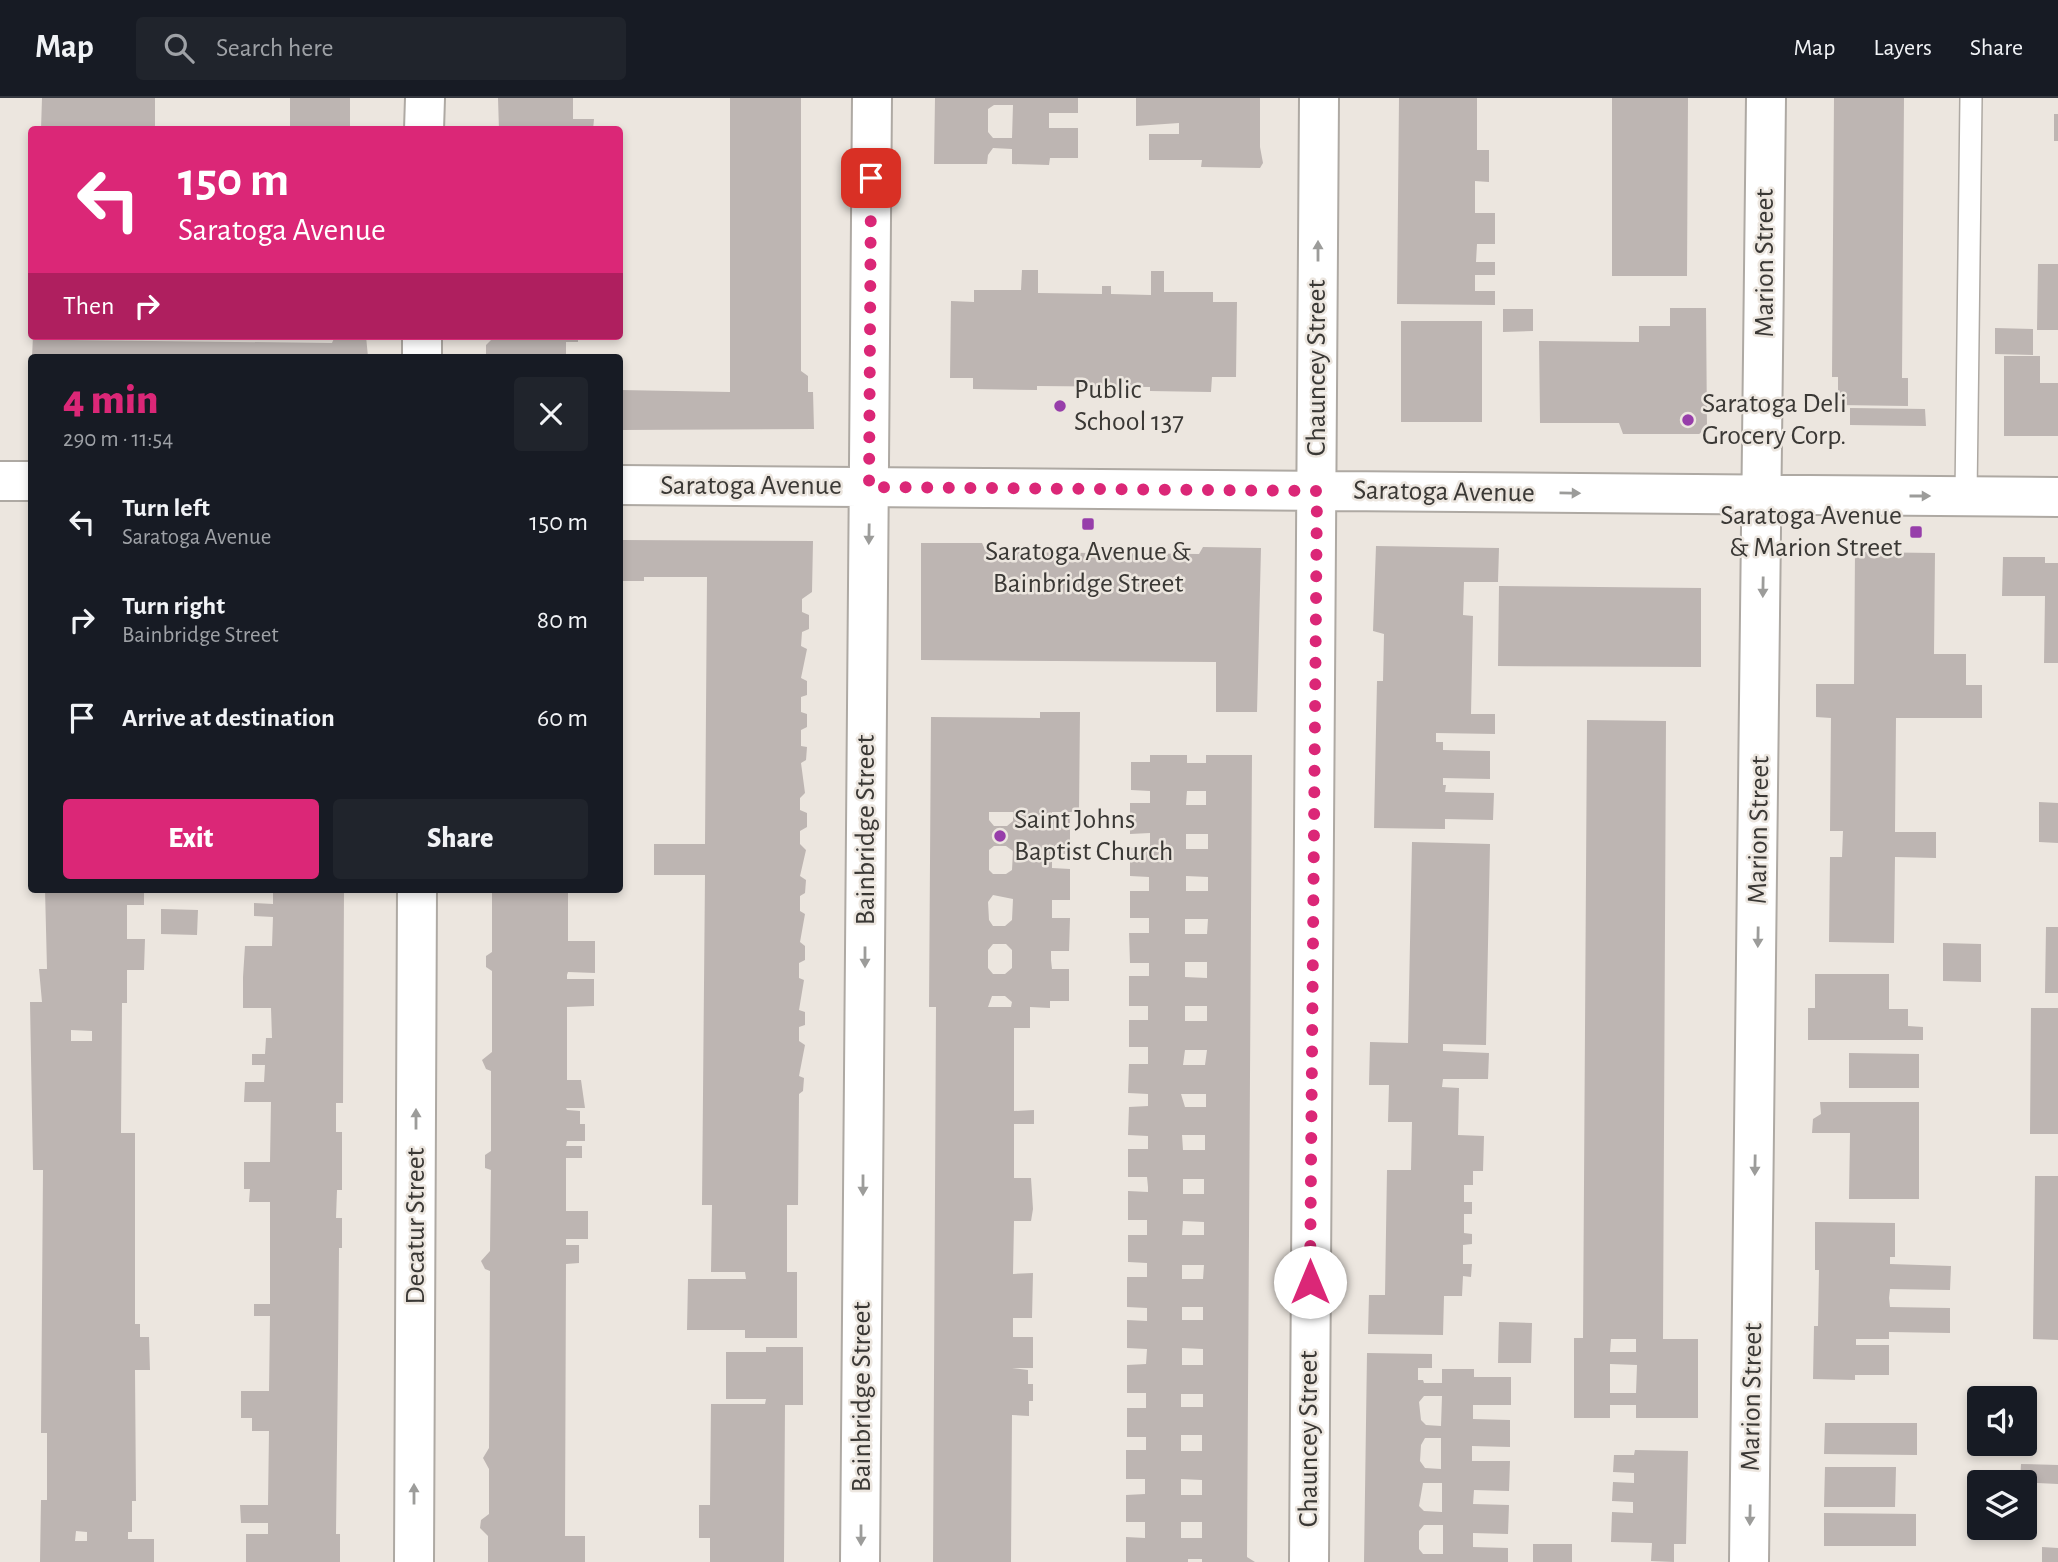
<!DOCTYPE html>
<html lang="en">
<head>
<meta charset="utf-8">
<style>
	:root { --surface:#171b24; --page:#20242c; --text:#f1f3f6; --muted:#9ea1a6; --line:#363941; --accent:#db2777 }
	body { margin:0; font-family:"Alegreya Sans",sans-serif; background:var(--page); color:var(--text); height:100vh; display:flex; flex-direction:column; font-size:26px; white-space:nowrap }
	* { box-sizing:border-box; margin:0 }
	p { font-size:23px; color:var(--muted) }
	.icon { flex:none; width:38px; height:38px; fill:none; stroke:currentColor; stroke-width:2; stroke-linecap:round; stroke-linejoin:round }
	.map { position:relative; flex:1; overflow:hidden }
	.panel { position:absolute; left:28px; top:256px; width:595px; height:539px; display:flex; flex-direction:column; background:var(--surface); border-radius:7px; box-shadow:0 4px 10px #0003 }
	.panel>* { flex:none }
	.banner { position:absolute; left:28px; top:28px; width:595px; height:214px; border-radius:7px; box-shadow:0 4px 10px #0003; background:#db2777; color:#fff; overflow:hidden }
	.buttons { position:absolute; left:1967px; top:1288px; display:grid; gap:14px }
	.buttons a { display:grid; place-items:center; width:70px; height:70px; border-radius:7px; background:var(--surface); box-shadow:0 4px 10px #0003; font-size:35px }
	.pin { position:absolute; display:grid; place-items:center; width:60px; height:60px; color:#fff; margin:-30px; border-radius:14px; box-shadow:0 4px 10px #0006 }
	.me { position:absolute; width:77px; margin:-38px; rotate:0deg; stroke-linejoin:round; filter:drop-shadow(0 0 5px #0008) }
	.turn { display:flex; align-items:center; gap:24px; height:147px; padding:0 35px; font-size:32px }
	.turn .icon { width:91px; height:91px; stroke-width:2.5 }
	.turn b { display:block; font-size:49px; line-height:60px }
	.then { display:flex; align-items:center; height:66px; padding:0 35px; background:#0003; gap:14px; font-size:26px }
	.round { display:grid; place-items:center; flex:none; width:74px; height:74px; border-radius:7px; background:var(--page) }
	.headline { display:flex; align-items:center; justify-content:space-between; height:119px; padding:0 35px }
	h1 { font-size:42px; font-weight:800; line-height:52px; color:var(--accent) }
	.button { display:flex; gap:14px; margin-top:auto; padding:14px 35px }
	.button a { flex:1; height:80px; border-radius:7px; background:var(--accent); color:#fff; font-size:28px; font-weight:800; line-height:80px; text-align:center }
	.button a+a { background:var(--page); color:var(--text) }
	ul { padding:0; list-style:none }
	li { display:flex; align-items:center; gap:21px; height:98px; padding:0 35px }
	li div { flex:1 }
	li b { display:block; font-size:26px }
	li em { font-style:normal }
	header { display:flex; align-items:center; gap:42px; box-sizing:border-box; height:98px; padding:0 35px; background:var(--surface); border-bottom:2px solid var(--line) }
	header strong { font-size:33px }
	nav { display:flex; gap:38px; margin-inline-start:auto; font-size:24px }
	.search { width:490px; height:63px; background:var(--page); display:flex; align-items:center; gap:18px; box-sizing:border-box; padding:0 24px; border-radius:7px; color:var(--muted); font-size:26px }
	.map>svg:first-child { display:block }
</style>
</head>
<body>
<header>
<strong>Map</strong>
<div class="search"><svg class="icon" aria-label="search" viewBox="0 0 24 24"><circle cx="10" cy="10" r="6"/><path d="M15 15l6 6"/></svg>Search here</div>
<nav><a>Map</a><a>Layers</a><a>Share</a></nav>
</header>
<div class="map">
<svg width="2058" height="1464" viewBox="0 0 2058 1464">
	<rect width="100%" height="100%" fill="#ece6df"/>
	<path fill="#bdb5b2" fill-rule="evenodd" d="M42 0H155V32H41Z
		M290 0H350V28L353 32H290Z
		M498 0H573V21H594L593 32H499Z
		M730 0H801V273L808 278V294H813L814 331 620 332V292L730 294Z
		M935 0H1078V15H1049V30H1078V60H1050L1049 67 1012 66V51L993 50 988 57 987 66H934ZM994 7H1013L1012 40H993L988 34V11Z
		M1136 0H1260V49L1263 65 1260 70 1201 69 1202 62H1149V36H1179V25L1136 28Z
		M1399 0H1477V52H1489V84L1475 83V115H1495V146H1477L1476 164H1495V177H1475V193H1495V207L1397 206Z
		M1612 0H1688L1687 178H1612Z
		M1834 0H1904L1902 280H1908V308L1838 307V279H1832Z
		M2054 16H2058V43H2054Z
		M2038 166H2058V232H2037Z
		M1022 172H1038V195L1102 196V188H1111V196L1151 197V173H1164V194H1213V204H1237L1236 279H1212L1211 294 1150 293V289L1037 288V292L973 291V280H950L951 203 974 204V192H1021Z
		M1670 210H1706L1707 331 1699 336H1623L1619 325H1540L1539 243 1639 244V228H1670Z
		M1503 211H1533V233L1503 234Z
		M1401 223H1482V324H1401Z
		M1995 230 2033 231V257L1995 256Z
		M33 238H68V242L332 245 335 238H366L368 259H32Z
		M495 238H578V244H566V259H486V247Z
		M2004 258H2040V285H2058V338H2004Z
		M1850 310 1925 311 1926 328 1850 327Z
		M620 442 813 443 812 494 802 501V514L809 517V531L802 534 801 548 807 551 801 580 807 583V597L801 599V614L807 616V629L801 632V648L807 649 806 662 801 665 805 695 800 700V712L807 715V729L800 733V746L806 752 800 778 806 782 805 795 800 798V813L805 816 800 844 805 848V862L799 865V880L804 882 799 912 805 914V927L799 929V943L805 947 799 978 804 980 803 993 799 996 798 1107H787V1174H797V1240H745V1232H687L688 1181H746L745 1174H711L712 1107H702L705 777H654V746H705L707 479H644V483H620Z
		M921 445H982L986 454 1199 456 1203 449 1261 450 1257 614H1216V564L921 562Z
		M1376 448 1499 450 1498 484H1464L1463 517 1473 518 1471 616H1495V636L1436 635V644H1443V652L1490 653V681L1443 680V687H1446L1445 694 1494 695 1493 722 1445 721V731L1374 730 1377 583H1383L1384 536 1373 533Z
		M1855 454 1935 455 1934 556H1966V587H1982V620H1896L1895 734H1936V760L1895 759 1894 845 1829 844 1830 759H1842L1843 733H1830L1831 620 1816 619V586H1854Z
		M2003 459H2045V465H2058V565H2044L2045 498H2002Z
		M1499 488 1701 490V569L1498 568Z
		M29 526H32V562H29Z
		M1040 614H1080L1079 714H1052V721H1070V756H1052V770L1070 771V802H1052V820H1070L1069 853H1051V862L1052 871H1069V903H1050V910L1030 909V930H1014V1013L1034 1012V1026H1014V1080H1031L1033 1111 1031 1123H1014L1013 1176 1033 1175 1032 1220H1013V1239H1033V1270H1012L1028 1272V1286H1033V1303H1029V1318L1012 1317 1011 1464H933L936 909H929L931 619 1040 620ZM989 714H1013V723L1007 728H994L989 722ZM994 748H1006L1013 753 1012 772 1006 776H993L989 772V752ZM993 797 1013 801 1012 822 1005 828H993L989 822 988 804ZM993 846H1006L1012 852V870L1005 876H993L988 870V852ZM992 898H1005L1012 904 1011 909H988Z
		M1587 622 1666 623 1663 1241H1698V1320H1636V1307H1610V1320H1574V1240H1583ZM1611 1241H1636V1254H1610ZM1610 1266 1637 1267 1636 1295H1610Z
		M1150 657H1187V665H1206V657H1252L1247 1459 1255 1464H1202V1461H1188V1464H1126V1439L1145 1440V1424H1126V1397L1145 1396V1381H1126V1352H1146V1339H1127V1310H1146V1295H1127V1267L1146 1266 1147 1251 1127 1250V1222L1147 1223V1210L1127 1209V1179H1147V1165L1128 1164V1137H1147V1122H1128V1093L1148 1094V1089L1147 1079H1128V1051H1148V1038L1128 1037 1129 1009 1148 1008V996L1128 995 1129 966H1148V949H1129V922H1148V908H1129V878H1149V865H1130L1129 835H1149V820H1130V793H1149V779L1130 778V750H1150V735L1130 736V705H1150V693L1131 692V664H1150ZM1187 693H1206V707H1186ZM1186 736H1208V751H1186ZM1186 778 1208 779V793H1186ZM1185 821H1208L1207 836H1185ZM1185 864H1207V880L1185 879ZM1185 908H1207V923H1185ZM1185 952H1207L1205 967H1183ZM1181 996H1206V1009H1185ZM1182 1037H1205V1052H1183ZM1183 1081H1204V1096H1183ZM1183 1123 1204 1124V1137H1182ZM1182 1167H1204L1203 1181H1182ZM1182 1209H1203V1222H1182ZM1182 1250 1203 1251V1267H1182ZM1181 1296H1203V1309H1181ZM1181 1337H1202V1353H1181ZM1181 1381 1202 1382V1397H1181ZM1181 1424H1202V1440H1181Z
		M2039 704 2058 705V745L2039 744Z
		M1412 744 1490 746 1486 947 1443 946V953L1489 955 1488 981H1443L1442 989 1459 990 1458 1037 1484 1038 1483 1073H1473V1087H1464V1104H1472V1116H1464V1135L1472 1136V1146L1463 1147V1166H1472L1471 1179 1463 1178 1462 1198H1444L1443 1237 1368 1236 1369 1197H1385L1387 1072H1411L1412 1024H1388L1389 987H1369L1370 944 1408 945Z
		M45 791H144V807H127V841H145L144 872H127V905H122L121 1035H135V1226H140V1239H149L150 1272H135L136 1403H132V1434H128V1441H154V1464H40L41 1402H47V1335H41L43 1072H33L30 904H42L39 871H47ZM71 932 92 933V943H71ZM76 1433 87 1434V1443H75Z
		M273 791H344L343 1005H336V1034H342V1092H337L336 1120H342V1150H339L338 1263 336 1436H340V1464H246V1436H268V1425H241L240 1407H268L269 1333H252V1320H241V1293H269L270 1218H254V1206H270V1104H249L250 1091H244V1064H270L271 1004H244L245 984H264L265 967H252V956H265L266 940H272L271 910H243V879L245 848H272L273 819 254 818V805L273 806Z
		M492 791H568V843H595V875L568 874 567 877V881H594V908L567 909V982H581L585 1010H566L567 1012 580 1013V1026H585V1043H567L566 1048H582V1060H566V1113H588V1141H566V1147H579V1165L566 1166 565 1438H585V1464H488V1438L480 1430 481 1422 489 1416V1371L483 1360 489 1350 490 1173 485 1171 481 1163 490 1153 491 1072 485 1070V1057L491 1053V973L486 971 482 962 492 954V873L486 869V858L492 854Z
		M161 811 198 812 197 837 161 836Z
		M2046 829H2058V895H2045Z
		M1943 845 1981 846V884L1943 883Z
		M1815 876H1889V911H1908V928L1923 929V942H1808V910H1815Z
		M2031 910H2058V1036H2030Z
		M1849 955 1919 956V990H1849Z
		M1820 1004H1919V1101H1849L1850 1035H1812L1813 1021 1821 1016Z
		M2035 1078H2058V1242L2033 1241Z
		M1815 1124 1895 1125V1159H1890V1166L1951 1168 1950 1192 1890 1191 1889 1200 1890 1209 1950 1210V1235L1889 1234V1241H1856V1247H1889V1277H1855V1282L1813 1281 1814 1228H1818L1819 1172H1815Z
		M1499 1224 1532 1225 1531 1265H1498Z
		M766 1249H803V1307H785L784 1464H710V1440H699V1407H710L711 1306H765L766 1301H726V1254H766Z
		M1367 1255 1432 1256V1270H1418V1282H1423L1424 1285H1442V1271H1474V1279H1511V1307H1473V1321L1510 1322V1349L1472 1348V1363H1510L1509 1393 1474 1392 1473 1406 1509 1407 1508 1436 1473 1435V1449L1508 1450V1464H1364ZM1424 1298H1442L1441 1328 1426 1327 1421 1322 1419 1304ZM1425 1340H1441V1371L1425 1370 1420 1363 1421 1347ZM1423 1385H1442V1414L1424 1413 1419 1408ZM1424 1427H1443V1456H1423L1419 1451V1433Z
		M1825 1325H1917V1357L1824 1356Z
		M1635 1352 1688 1353 1686 1446H1674V1464L1651 1463 1652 1445 1611 1444 1612 1414 1633 1415V1404L1612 1403 1613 1384 1634 1385V1375L1613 1374 1614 1357H1634Z
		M2021 1366 2058 1367V1386L2020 1384Z
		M1825 1369H1896L1895 1409H1824Z
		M1824 1415 1916 1416V1448H1824Z
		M1533 1446H1572V1464H1533Z
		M2042 1449 2058 1450V1464H2042Z"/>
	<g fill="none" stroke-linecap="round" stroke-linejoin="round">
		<defs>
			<path id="lane" d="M1966 398 1971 0"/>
			<path id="street" d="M424 32 425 0
				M422 259V238
				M0 383H32
				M620 387 2058 399
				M414 1464 417 791
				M860 1464 872 0
				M1309 1464 1319 0
				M1749 1464 1766 0"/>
		</defs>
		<use href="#lane" stroke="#aea9a3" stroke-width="24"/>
		<use href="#street" stroke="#aea9a3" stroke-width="42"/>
		<use href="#lane" stroke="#fff" stroke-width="21"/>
		<use href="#street" stroke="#fff" stroke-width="38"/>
	</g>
	<defs><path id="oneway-solid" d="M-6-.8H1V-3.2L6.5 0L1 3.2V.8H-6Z" transform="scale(1.75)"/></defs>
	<g fill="#9c9c9a">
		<use href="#oneway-solid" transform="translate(1318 153) rotate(-90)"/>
		<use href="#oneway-solid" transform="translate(1570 395) rotate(1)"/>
		<use href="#oneway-solid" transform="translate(1920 398)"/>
		<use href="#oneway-solid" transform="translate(869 436) rotate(91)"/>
		<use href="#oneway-solid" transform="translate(1763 489) rotate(91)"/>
		<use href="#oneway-solid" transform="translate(1758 839) rotate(91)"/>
		<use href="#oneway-solid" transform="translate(865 859) rotate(90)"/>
		<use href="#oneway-solid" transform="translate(416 1021) rotate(-90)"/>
		<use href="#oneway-solid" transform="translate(1755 1067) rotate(91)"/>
		<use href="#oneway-solid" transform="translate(863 1087) rotate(90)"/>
		<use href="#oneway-solid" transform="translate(414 1396) rotate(-90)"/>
		<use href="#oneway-solid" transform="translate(1750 1417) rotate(91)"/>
		<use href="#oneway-solid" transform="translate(861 1437) rotate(90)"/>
	</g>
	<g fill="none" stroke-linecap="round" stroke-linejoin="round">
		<path stroke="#db2777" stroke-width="12" stroke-dasharray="0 21.6" d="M871 80 869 389 1317 393 1310 1184"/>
	</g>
	<g fill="#973eaa" stroke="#ece6df" stroke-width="2.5">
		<circle cx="1060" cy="308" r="7"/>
		<circle cx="1688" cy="322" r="7"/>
		<rect x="1081" y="419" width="14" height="14" rx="3.5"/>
		<rect x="1909" y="427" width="14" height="14" rx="3.5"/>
		<circle cx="1000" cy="738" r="7"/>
	</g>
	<g text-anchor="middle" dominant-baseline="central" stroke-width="5" stroke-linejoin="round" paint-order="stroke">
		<g font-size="28" fill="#3a3835" stroke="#ece6df">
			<text transform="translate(1765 165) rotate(-90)">Marion Street</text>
			<text transform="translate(1317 270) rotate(-90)">Chauncey Street</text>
			<text x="751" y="388">Saratoga Avenue</text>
			<text transform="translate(1444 394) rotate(1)">Saratoga Avenue</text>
			<text transform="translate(866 732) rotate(-90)">Bainbridge Street</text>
			<text transform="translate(1759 732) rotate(-89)">Marion Street</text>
			<text transform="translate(416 1128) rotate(-90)">Decatur Street</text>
			<text transform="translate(862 1299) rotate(-90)">Bainbridge Street</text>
			<text transform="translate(1752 1299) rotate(-89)">Marion Street</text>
			<text transform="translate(1309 1341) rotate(-90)">Chauncey Street</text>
		</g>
		<g font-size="28" fill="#3a3835" stroke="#ece6df" text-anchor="start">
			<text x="1074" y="292">Public<tspan x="1074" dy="32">School 137</tspan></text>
			<text x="1702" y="306">Saratoga Deli<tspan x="1702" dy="32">Grocery Corp.</tspan></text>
			<text x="1902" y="418" text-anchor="end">Saratoga Avenue<tspan x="1902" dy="32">&amp; Marion Street</tspan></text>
			<text x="1088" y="454" text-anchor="middle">Saratoga Avenue &amp;<tspan x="1088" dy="32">Bainbridge Street</tspan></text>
			<text x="1014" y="722">Saint Johns<tspan x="1014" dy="32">Baptist Church</tspan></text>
		</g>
	</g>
</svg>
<div class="buttons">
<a><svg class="icon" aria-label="sound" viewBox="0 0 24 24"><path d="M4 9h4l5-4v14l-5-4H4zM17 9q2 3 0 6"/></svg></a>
<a><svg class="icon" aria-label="layers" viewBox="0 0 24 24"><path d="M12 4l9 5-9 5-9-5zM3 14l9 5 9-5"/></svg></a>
</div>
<div class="pin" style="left:871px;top:80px;background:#d93025"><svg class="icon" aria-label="arrive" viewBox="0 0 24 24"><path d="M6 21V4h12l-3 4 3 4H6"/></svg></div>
<svg class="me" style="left:1310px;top:1184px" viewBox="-20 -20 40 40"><circle r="19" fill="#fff"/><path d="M0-13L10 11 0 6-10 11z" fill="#db2777"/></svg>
<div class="banner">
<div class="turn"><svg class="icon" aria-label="left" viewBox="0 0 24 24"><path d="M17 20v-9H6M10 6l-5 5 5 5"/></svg><div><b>150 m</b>Saratoga Avenue</div></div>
<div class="then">Then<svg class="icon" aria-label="right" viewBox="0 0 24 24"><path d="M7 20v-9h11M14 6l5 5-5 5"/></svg></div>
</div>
<section class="panel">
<div class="headline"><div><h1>4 min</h1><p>290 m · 11:54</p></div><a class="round"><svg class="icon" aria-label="close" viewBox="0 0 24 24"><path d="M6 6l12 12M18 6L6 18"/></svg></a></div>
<ul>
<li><svg class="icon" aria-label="left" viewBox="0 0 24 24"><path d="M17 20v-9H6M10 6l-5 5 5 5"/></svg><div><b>Turn left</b><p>Saratoga Avenue</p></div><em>150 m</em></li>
<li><svg class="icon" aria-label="right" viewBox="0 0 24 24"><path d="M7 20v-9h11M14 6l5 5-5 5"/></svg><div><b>Turn right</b><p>Bainbridge Street</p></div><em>80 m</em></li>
<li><svg class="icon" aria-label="arrive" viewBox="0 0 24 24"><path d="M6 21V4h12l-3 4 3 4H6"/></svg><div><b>Arrive at destination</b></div><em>60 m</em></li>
</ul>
<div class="button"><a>Exit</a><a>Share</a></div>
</section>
</div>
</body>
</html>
